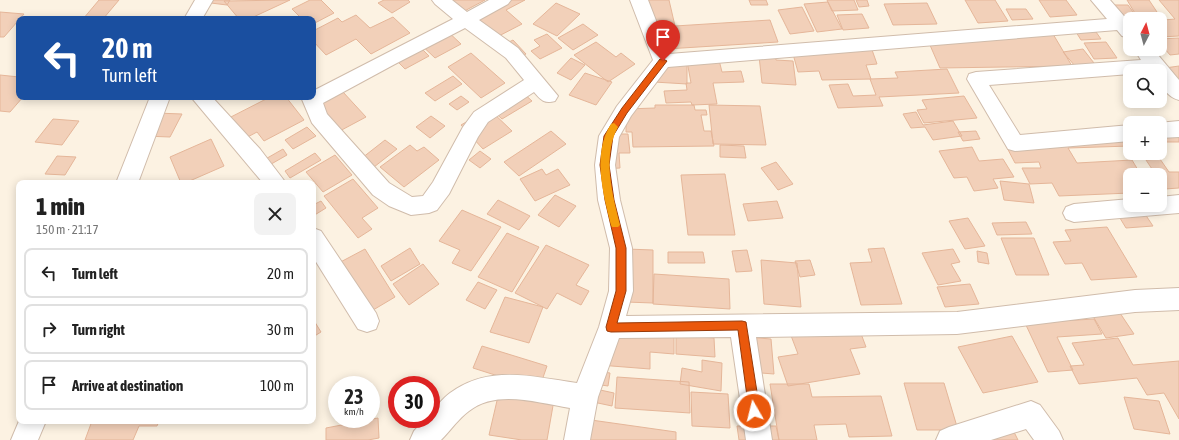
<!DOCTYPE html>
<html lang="en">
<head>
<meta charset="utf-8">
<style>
	:root { --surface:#fff; --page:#f2f2f2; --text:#222; --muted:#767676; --line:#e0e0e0 }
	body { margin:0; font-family:"Asap Condensed",sans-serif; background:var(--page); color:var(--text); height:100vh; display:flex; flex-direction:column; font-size:15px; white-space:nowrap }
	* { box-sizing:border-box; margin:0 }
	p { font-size:13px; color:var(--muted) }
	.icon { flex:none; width:22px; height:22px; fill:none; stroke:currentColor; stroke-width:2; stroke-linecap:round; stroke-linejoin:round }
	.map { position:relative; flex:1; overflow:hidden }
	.sheet { position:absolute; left:16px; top:180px; width:300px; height:244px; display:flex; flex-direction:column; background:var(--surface); border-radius:8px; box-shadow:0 2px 10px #0003 }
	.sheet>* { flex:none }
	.top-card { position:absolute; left:16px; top:16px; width:300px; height:84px; border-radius:8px; box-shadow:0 2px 10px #0003; background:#1a4fa0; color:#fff; overflow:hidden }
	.needle { width:26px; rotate:6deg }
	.controls { position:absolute; left:1123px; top:12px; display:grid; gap:8px }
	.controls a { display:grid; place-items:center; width:44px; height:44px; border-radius:8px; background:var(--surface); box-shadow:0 2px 10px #0003; font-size:20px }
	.speed { position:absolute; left:328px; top:376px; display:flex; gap:8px; font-size:20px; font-weight:700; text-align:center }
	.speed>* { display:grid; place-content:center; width:52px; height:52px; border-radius:50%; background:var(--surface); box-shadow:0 2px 10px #0003; line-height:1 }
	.speed small { font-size:10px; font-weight:400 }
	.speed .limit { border:6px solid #d22; background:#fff; color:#111 }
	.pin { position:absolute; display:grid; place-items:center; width:34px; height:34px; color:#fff; margin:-41px -17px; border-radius:50% 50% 50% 0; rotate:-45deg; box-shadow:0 0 4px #0007 }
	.pin .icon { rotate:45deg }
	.me { position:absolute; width:44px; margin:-22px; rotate:352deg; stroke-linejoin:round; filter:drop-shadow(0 0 3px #0008) }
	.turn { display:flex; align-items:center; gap:14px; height:84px; padding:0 20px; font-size:18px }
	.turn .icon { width:52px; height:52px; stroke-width:2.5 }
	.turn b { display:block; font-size:28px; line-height:34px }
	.round { display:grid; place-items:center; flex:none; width:42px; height:42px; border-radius:8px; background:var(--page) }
	.head { display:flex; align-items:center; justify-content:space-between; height:68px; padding:0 20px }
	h1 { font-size:24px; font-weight:800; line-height:30px }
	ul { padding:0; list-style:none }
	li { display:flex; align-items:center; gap:12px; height:50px; margin:0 8px 6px; padding:0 12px; border:2px solid var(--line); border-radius:8px }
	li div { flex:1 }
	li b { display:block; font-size:15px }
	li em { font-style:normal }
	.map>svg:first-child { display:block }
</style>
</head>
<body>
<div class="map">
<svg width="1179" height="440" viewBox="0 0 1179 440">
	<rect width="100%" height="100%" fill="#fcf2e2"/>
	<path fill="#f2d0b9" stroke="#e5b699" d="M99 0H119L103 19H83Z
		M204 0H230L227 5 203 2Z
		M290 0 249 19H239L224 1Z
		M310 0H321L334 13 313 24V19H302L292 9Z
		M384 0H408L410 2 392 13 378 3Z
		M440 0H485L457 15Z
		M506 0H525L506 10 522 24 493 39 471 17Z
		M641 0H669L675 26 770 20 778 42 650 50Z
		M749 0H766L768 5H751Z
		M827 0H854L858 10 832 11Z
		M856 0H867L869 6 859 7Z
		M965 0H995L1008 21 978 23Z
		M1039 0H1066L1077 15 1050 17Z
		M1127 0H1149L1159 15H1136Z
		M1159 0H1179V36L1160 37V19H1145L1143 16H1161L1164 20 1175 19Z
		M828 2 842 29 817 32 804 4Z
		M556 3 580 14 557 36 533 24Z
		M927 3 937 24 893 25 884 4Z
		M1113 5H1128L1136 16H1121Z
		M802 7 814 31 790 34 778 10Z
		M1006 9H1026L1033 19 1012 20Z
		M0 12 24 14 4 37H0Z
		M862 14 869 28 843 30 837 15Z
		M356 15 370 28 393 17 410 33 371 54 356 39 326 55 313 41V31L338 18 342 22Z
		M583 24 598 35 573 50 558 38Z
		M443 27 461 44 435 58 417 41Z
		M1076 32H1096L1101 39 1081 40Z
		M547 34 562 48 540 59 531 51 540 46 534 40Z
		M1053 34 1072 66 940 68 926 36Z
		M1179 38V54L1170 55 1160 43V39Z
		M513 40 526 54 514 60 501 46Z
		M596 42 616 57 621 53 635 64 608 82 574 55Z
		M1106 42 1117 58 1094 59 1084 43Z
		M416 43 429 56 405 69 392 56Z
		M838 47H871L877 64 866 65 871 79 822 80 819 71 798 72 793 54 840 53Z
		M1083 49 1094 63 1075 66 1063 52Z
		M471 53 505 83 481 98 448 67Z
		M759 56H775L776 60 793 61 796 85 762 83Z
		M571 58 585 65 571 80 557 73Z
		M719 60 722 72 741 71 744 82 713 83 717 104 692 105 691 102 666 103 664 91 687 90 686 83H691L687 61Z
		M661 61 687 63V84L654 82Z
		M1179 66V80L1165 68Z
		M947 69 959 93 879 97 883 106 838 108 829 85 848 84 853 96 876 95 870 79 898 78 895 72Z
		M585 73 612 82 596 105 569 95Z
		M0 75 19 77V97H23L10 112 0 111Z
		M453 76 462 84 435 101 425 93Z
		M521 91 532 101 502 119 491 109Z
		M343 92 366 117 336 133 315 107Z
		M461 96 469 102 457 110 449 104Z
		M964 96 977 118 924 123 917 110 927 109 922 100Z
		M270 97H286L304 120 264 141 257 132 240 141 225 120Z
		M655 105H694L695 110H706L707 115H701L704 131H711L714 146 633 147 632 132H626V109L655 108Z
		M709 105 760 106 766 145 713 144Z
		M489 109 512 131 483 149 461 125Z
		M916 112 923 125 953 121 962 136 933 140 925 127 911 128 903 114Z
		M156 113 182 114 170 137 144 136Z
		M431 116 445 126 430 138 416 127Z
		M53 119 79 121 62 145 35 142Z
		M307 127 316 136 293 149 285 140Z
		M551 131 566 144 519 176 504 162Z
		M976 131 980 139 963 141 958 132Z
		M1176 133 1179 137V142H1160V134Z
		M601 134H628L630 153H619L620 168 603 169Z
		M1130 135V146L1068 148 1077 163 1132 160 1141 175H1130V193L1059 196 1052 183 1030 184 1022 168H1041L1039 162 1015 163 1003 140Z
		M211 139 224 166 185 183H181L170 157Z
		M385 140 397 149 374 167 362 158Z
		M410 145 417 151 424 147 439 160 404 187 380 167Z
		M720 145 744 146 746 158 720 157Z
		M972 147 979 161 1003 159 1014 177 993 179 998 188 974 191 967 177 954 178 939 151Z
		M283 149 287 155 266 167 262 161Z
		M480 151 491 159 480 168 469 160Z
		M315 153 321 160 290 178 285 171Z
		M335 155 352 175 323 192 306 172Z
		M57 156 76 157 65 175 45 174Z
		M1160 159 1169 172H1179V188L1165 189 1160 181V175H1156L1146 160Z
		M776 162 793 184 778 190 761 168Z
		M542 169 546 175 558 169 570 185 535 201 520 179Z
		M725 174 735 235H688L681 175Z
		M353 179 378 208 362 218 372 229 358 238 324 196Z
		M1000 181 1029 184 1034 203 1004 200Z
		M555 195 576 206 559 227 538 215Z
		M498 200 530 216 519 230 487 214Z
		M321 201 326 208 313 216V205Z
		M777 201 783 218 748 221 743 204Z
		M1130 204V205H1139L1153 226 1126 228 1112 205Z
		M462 210 501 227 471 271 452 263 460 250 439 241Z
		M968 218 985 246 965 249 949 221Z
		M1026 222 1032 234 997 235 992 223Z
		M1107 227 1137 277 1091 280 1082 263 1065 264 1053 242 1071 241 1065 230Z
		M507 233 539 247 512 292 478 277Z
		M1001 238H1034L1049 275H1016Z
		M546 245 589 265 576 285 589 291 581 305 557 293 547 309 515 293Z
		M410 248 420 264 391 281 381 266Z
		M884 248 902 304 861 305 850 263 872 262 868 249Z
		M365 249 395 297 363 316 333 266Z
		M627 249 653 250V303L626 302Z
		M953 249 960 262 951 264 961 281 938 285 922 253Z
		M747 250 752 271 736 272 732 251Z
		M977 251 987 253 989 264 978 262Z
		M668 252H703L705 263H668Z
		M761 260 797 263 801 307 764 304Z
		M810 260 815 275 800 277 795 261Z
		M423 264 439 284 409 305 393 284Z
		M654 274 729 279 730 309 653 304Z
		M478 282 497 290 485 309 466 300Z
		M970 284 979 304 945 307 937 287Z
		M505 297 543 307 529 343 490 332Z
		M1118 310 1134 334 1106 338 1091 313Z
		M313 319 321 332 313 337Z
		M1094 319 1102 334 1057 337 1073 370 1048 372 1025 323Z
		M857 323 866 347 850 349 860 374 788 386 778 357 798 354 790 333Z
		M601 332 674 336V354L650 352V369L599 365Z
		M676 335 714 338 715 357 676 354Z
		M734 336 771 339 774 374 736 371Z
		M1012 336 1038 382 983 393 958 347Z
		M1118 338 1133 365 1179 361V419L1164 393 1147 395 1137 378 1079 384 1070 366 1084 365 1072 343Z
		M482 346 547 366 539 389 473 368Z
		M702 360 722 363 721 391 680 384 682 368 702 372Z
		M583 369 610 373 608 386 581 382Z
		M617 377 689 382 690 413 615 408Z
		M904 383H944L958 430H917Z
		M770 384H809L812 397 881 396 892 436 849 437 846 424 814 425 817 440H779Z
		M582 386 614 393 612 406 579 399Z
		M499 392 554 400 547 440H522L489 435Z
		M691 392 728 394 730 428 692 426Z
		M1124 397 1159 401 1170 434 1134 429Z
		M378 418 379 438 368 440H326V428Z
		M577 418 676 432V440H573Z
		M92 421H159L157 426H139L133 440H85Z
		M737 426H776L779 440H739Z
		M1013 430 1018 440H957Z"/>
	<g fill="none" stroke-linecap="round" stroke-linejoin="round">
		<defs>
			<path id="minor" d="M195 0H213L202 19H184Z
				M432 0H452L467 12 489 0H511L508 4 479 20 518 48 558 96 555 101C544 104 541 100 534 92L488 122 478 137 449 194 437 210 429 213 411 215 389 206 373 195 312 123 301 97H313V91L453 19 435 4ZM465 28 506 58 524 80 474 112 463 127 433 182 423 196 412 197 389 183 327 114 323 103 395 64Z
				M630 0H648L669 54 1107 19 1091 0H1110L1130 23V38L1122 36 1117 30 668 67 631 116 619 137 615 165 620 200 632 248 633 291 626 316 957 312 1135 290 1179 288V310L1135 312 957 334 756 337 772 440H746L731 337 619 338 598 397 590 440H564L570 408C538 403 497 389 469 411 459 418 450 431 441 440H410L414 431 425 419H431V412C437 406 443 398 450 393 490 364 533 377 577 383L599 327 609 291 610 248 598 200 595 165 599 136 617 106 653 60Z
				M1134 49H1153L1179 80V100C1165 96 1160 84 1160 71H1130V74L989 85 1020 135 1130 125V141L1015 151 1008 149 967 79 969 74 976 72 1141 60Z
				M150 97H170L138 183H116Z
				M191 97H212L260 149 286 183H263Z
				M1179 121V137L1160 138V123H1158Z
				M1179 195V213L1074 222 1066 219 1063 213 1066 207 1074 204 1130 199V205H1160V197Z
				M313 228 321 231 376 313 379 321 376 329 367 332 358 329 313 257Z
				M1031 401 1040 405 1059 431 1063 440H1034L1026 429 991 440H936L940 431 949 427Z
				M19 421H46L38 440H11Z"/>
		</defs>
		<use href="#minor" stroke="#d0bcab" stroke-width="2"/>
		<use href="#minor" fill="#fff" fill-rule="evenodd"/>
	</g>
	<path fill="#ea580c" stroke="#983908" d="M660 59H663L667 61 627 113 613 136 609 165 614 200 626 248V291L617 323 742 321 746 322 760 411 758 415 754 417 751 415 749 411 738 330 611 332 607 331 606 327 616 291V248L605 200 600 165 604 136 622 108Z"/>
	<path fill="#f59e0b" d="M614 123 618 127C602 156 612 193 620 225L618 227H612L611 225C603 193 592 154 611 124Z"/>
</svg>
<div class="controls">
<a><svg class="needle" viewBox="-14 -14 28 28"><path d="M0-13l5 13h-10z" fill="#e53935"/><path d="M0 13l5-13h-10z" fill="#767676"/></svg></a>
<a><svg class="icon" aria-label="search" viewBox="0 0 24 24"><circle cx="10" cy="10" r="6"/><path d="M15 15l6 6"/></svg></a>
<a>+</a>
<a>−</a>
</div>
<div class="speed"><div>23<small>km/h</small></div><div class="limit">30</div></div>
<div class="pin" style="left:663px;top:61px;background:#d93025"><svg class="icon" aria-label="arrive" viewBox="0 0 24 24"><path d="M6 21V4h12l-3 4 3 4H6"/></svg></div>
<svg class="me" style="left:754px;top:411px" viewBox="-20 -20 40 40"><circle r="17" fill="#ea580c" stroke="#fff" stroke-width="3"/><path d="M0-11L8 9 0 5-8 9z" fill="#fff"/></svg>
<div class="top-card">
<div class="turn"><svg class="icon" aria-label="left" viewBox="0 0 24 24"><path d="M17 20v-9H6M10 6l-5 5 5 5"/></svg><div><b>20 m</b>Turn left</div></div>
</div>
<section class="sheet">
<div class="head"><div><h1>1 min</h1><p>150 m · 21:17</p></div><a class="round"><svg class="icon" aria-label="close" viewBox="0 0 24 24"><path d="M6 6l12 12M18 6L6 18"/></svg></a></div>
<ul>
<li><svg class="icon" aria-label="left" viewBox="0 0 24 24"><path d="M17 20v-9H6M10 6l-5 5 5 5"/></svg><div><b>Turn left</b></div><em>20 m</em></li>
<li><svg class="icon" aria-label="right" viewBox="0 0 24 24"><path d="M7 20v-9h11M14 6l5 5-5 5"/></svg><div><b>Turn right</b></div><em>30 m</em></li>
<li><svg class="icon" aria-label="arrive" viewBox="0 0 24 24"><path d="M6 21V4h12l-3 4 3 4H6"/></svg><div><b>Arrive at destination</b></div><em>100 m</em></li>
</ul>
</section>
</div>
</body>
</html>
